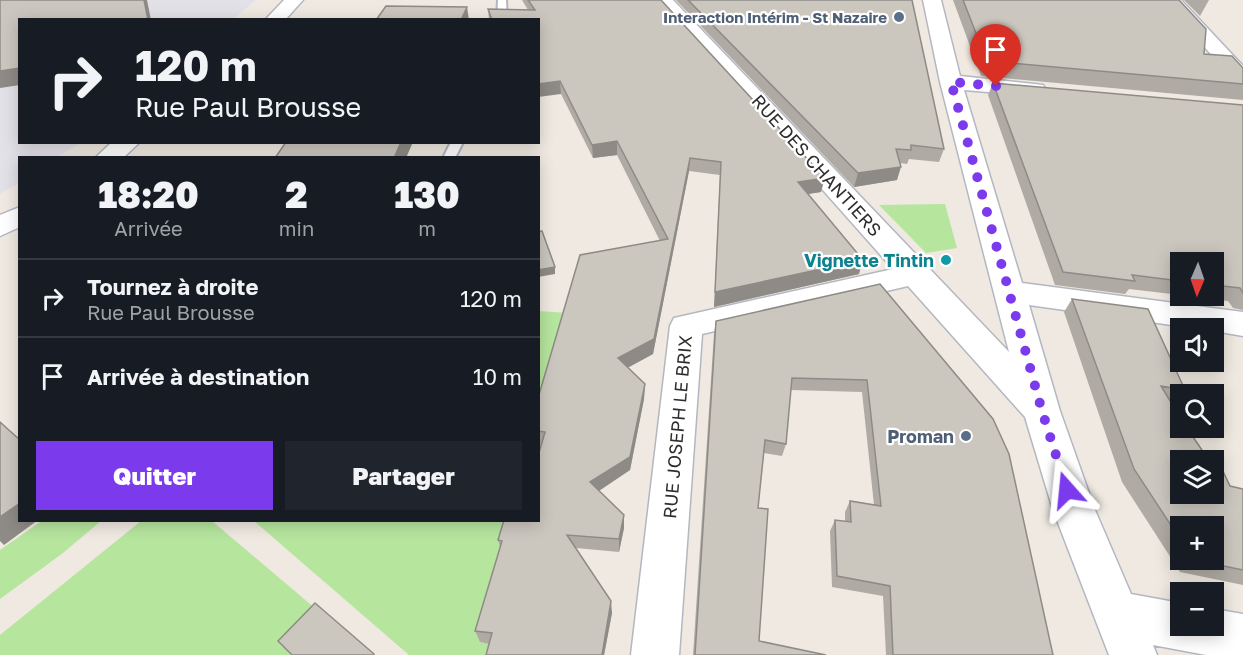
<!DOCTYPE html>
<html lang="fr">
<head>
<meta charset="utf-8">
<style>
	:root { --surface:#171b24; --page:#20242c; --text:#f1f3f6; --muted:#9ea1a6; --line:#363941; --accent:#7c3aed }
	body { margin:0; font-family:"Golos Text",sans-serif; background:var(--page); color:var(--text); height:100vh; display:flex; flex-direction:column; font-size:22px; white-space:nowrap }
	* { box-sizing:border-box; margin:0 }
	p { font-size:20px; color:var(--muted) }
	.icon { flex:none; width:33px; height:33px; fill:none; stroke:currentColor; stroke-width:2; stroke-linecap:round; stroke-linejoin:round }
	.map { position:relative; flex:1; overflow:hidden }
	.panel { position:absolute; left:18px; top:156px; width:522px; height:366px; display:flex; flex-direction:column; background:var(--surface); border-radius:0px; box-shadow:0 3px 15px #0003 }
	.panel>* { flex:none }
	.banner { position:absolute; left:18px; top:18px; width:522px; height:126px; border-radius:0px; box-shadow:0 3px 15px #0003; background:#171b24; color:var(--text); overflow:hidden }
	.needle { width:39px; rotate:182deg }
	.controls { position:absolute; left:1170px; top:252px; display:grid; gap:12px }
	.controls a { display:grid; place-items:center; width:54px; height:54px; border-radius:0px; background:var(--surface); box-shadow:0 3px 15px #0003; font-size:30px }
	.pin { position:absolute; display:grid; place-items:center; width:51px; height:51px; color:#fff; margin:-62px -26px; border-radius:50% 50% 50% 0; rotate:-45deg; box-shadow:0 0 6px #0007 }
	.pin .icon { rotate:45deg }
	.me { position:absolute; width:66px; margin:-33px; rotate:342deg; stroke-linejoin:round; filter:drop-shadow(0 0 4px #0008) }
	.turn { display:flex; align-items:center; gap:21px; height:126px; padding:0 18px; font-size:27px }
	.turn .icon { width:78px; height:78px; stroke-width:2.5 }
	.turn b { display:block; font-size:42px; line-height:51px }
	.eta { display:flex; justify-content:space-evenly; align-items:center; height:102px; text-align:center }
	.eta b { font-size:36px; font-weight:800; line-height:42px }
	.cta { display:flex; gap:12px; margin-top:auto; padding:12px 18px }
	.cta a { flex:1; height:69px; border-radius:0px; background:var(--accent); color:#fff; font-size:24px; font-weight:800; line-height:69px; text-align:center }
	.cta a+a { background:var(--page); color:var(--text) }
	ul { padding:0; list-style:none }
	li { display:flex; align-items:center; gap:18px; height:78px; padding:0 18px; border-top:2px solid var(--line) }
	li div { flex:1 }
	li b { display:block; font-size:22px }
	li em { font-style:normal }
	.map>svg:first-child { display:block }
</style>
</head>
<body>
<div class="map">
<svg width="1243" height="655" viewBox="0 0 1243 655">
	<rect width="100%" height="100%" fill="#efe9e1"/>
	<path fill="#e3e1e8" d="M0 0H256L233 19 20 20V142L80 143 57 157 20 158 19 183 0 194Z"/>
	<path fill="#b6e59e" d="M945 204 957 248 926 253 879 205Z
		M539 311 568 313 539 418Z
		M43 520 101 521 63 553 0 599V550Z
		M141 521H212L323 615 288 652 291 655H0V635Z
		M254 521H511L480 642 496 645 493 655H409Z"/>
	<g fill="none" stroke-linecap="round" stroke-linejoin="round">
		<defs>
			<path id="service" d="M498 0H506L507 20H497Z
				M451 142H463L455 158H443Z"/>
			<path id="minor" d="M654 0H673L1009 352 940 82 923 0H941L960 76 1043 85 1046 90 1043 95 1035 96 964 90 1022 283 1243 312V336L1214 331V328H1193L1029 305 1060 411 1095 510 1131 594 1180 603V626H1214V609L1243 614V655H1206L1153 645 1157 655H1109L1053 510 1025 417 908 286 702 334 679 655H631L670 326 674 318 893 269Z
				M1162 0H1181L1243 66V84L1236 82Z"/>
			<path id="secondary" d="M284 0H303L285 20H265Z
				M112 142H140L123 158H95Z
				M20 207V227L0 236V215Z"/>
		</defs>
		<use href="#service" stroke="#b4b7c1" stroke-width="4"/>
		<use href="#minor" stroke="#b4b7c1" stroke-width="3"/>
		<use href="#secondary" stroke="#b4b7c1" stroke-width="3"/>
		<use href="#service" fill="#fff" fill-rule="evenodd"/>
		<use href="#minor" fill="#fff" fill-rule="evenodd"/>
		<use href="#secondary" fill="#fff" fill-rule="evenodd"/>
	</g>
	<path fill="#afaba4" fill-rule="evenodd" d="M522 0H661L821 192 808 194 859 274 714 307 720 175 689 171 653 354 627 368 645 384 644 399 630 470 599 491 624 515V528L619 552 576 548 612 613 604 655H486L489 644 480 642 475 631 500 547 498 540 538 520 541 445H538V398L660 241 617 155 593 158 561 94 538 20H489L488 9 528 10Z
		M676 0H912L944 149 939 162 909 159 907 164 900 163 897 180 854 187Z
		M953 0H1179L1204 54 1243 68V100L981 76Z
		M1184 0H1209L1200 16Z
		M993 83 1243 105V310L1233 308 1228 301 1181 296H1214V262H1180V295L1129 289 1125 294 1055 285 988 95Z
		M880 284 1053 655H886L883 596 832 587 830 531 835 520 845 521V512L850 501 874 505 862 392 791 390 786 444 782 456 764 453 758 508 759 641 826 655H693L714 333 716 321Z
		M1072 299 1185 390 1173 403H1172L1208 459 1230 486 1243 489V585L1180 572 1122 482 1064 312ZM1180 526 1214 560H1180Z"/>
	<path fill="#8e8b86" d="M144 0H147L151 20H148Z
		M467 7 469 20H461Z
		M20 68V85L0 88V71Z
		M560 81 561 94 538 97V84Z
		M617 141V155L593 158 592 145Z
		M401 142H413L406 158H394Z
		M690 158 689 171 653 354 618 373V358L654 339Z
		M901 167 897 180 854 187 858 173Z
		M825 178 821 192 795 196 798 182Z
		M863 260 859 274 714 307 715 292Z
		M555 267V274L538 277V270Z
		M645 384 644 399 630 470 591 496 590 482Z
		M20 503V520H38L4 545 0 541V517Z
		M624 515V528L619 552V539Z
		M611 601 612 613 604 655H602Z"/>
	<path fill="#cbc7bf" stroke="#8e8b86" stroke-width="1.5" fill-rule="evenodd" d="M0 0H144L148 20H20V68L0 71Z
		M528 0H661L825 178 798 182 863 260 715 292 721 162 690 158 654 339 618 358 645 384 630 457 590 482 624 515 619 539 567 535 611 601 602 655H486L492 633 475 631 502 541 498 540 504 520H538V456L545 432 538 431V398L580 255 668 239 617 141 592 145 560 81 538 84V20H492L488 9 535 10Z
		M688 0H912L944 149 911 145V150L896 149 901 167 858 173Z
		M963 0H1179L1206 29 1204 54 1232 56 1243 68V84L987 61Z
		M386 6 467 7 461 20H376Z
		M993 83 1243 105V293L1240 288 1214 285V262H1180V281L1132 275 1135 281 1063 272Z
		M286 142H401L394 158H275Z
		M542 231 555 267 538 270V232Z
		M880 284 993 419 1009 454 1053 655H893L890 586 837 576 835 520 851 522 850 501 881 506 867 380 792 378 786 444 765 440 758 508 768 509 759 641 826 655H695L716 321Z
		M1072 299 1148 309 1185 390 1161 386 1180 417V428H1187L1208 459 1218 461 1230 486 1243 489V570L1195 560H1214V526H1180V539L1134 469ZM1180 460H1214V494H1180Z
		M0 422 20 440V503L0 517Z
		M315 603 374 654 373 655H292L278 641Z"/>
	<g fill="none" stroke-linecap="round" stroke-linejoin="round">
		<path stroke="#7c3aed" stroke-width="10" stroke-dasharray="0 18" d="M996 86 951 82 1042 411 1067 490"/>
	</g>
	<g fill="#5c6f8a" stroke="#fff" stroke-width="2">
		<circle cx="899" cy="17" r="6"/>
		<circle cx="966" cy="436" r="6"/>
	</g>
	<circle fill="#0f9aa8" stroke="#fff" stroke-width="2" cx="946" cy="260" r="6"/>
	<g text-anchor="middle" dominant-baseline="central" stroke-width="4.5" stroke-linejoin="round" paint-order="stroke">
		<g font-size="15" font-weight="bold" fill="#4e5e75" stroke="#fff" text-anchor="end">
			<text x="887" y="17">Interaction Intérim - St Nazaire</text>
		</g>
		<g font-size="18" fill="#2e2e2e" stroke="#fff">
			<text transform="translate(817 165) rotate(48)">RUE DES CHANTIERS</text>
			<text transform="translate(677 427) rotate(-85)">RUE JOSEPH LE BRIX</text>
		</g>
		<g font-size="18" font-weight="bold" fill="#0d838f" stroke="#fff" text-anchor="end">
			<text x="934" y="260">Vignette Tintin</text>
		</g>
		<g font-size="18" font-weight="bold" fill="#4e5e75" stroke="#fff" text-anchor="end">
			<text x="954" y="436">Proman</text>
		</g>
	</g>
</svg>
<div class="controls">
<a><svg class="needle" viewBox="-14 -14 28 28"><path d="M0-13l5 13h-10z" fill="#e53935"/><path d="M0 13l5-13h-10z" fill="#9ea1a6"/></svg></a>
<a><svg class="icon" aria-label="sound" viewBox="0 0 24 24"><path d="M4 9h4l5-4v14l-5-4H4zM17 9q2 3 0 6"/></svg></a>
<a><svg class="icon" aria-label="search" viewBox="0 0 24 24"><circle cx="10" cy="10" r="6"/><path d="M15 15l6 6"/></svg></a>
<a><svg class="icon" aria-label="layers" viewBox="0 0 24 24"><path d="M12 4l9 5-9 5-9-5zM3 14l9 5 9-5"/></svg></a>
<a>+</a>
<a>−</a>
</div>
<div class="pin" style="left:996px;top:86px;background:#d93025"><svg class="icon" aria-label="arrive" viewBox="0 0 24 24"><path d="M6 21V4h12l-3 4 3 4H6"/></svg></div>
<svg class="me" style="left:1067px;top:490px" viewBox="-20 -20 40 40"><path d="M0-17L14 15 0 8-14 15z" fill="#7c3aed" stroke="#fff" stroke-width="4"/></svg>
<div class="banner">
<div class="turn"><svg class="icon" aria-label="right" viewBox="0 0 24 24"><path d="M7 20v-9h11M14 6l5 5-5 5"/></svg><div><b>120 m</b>Rue Paul Brousse</div></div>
</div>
<section class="panel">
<div class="eta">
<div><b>18:20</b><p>Arrivée</p></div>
<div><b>2</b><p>min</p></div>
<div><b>130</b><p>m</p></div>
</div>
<ul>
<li><svg class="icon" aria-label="right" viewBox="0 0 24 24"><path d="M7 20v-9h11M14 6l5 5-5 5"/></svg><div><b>Tournez à droite</b><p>Rue Paul Brousse</p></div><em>120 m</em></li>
<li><svg class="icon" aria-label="arrive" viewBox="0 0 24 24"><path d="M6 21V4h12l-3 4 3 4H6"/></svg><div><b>Arrivée à destination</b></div><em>10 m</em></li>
</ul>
<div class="cta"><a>Quitter</a><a>Partager</a></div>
</section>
</div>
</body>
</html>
